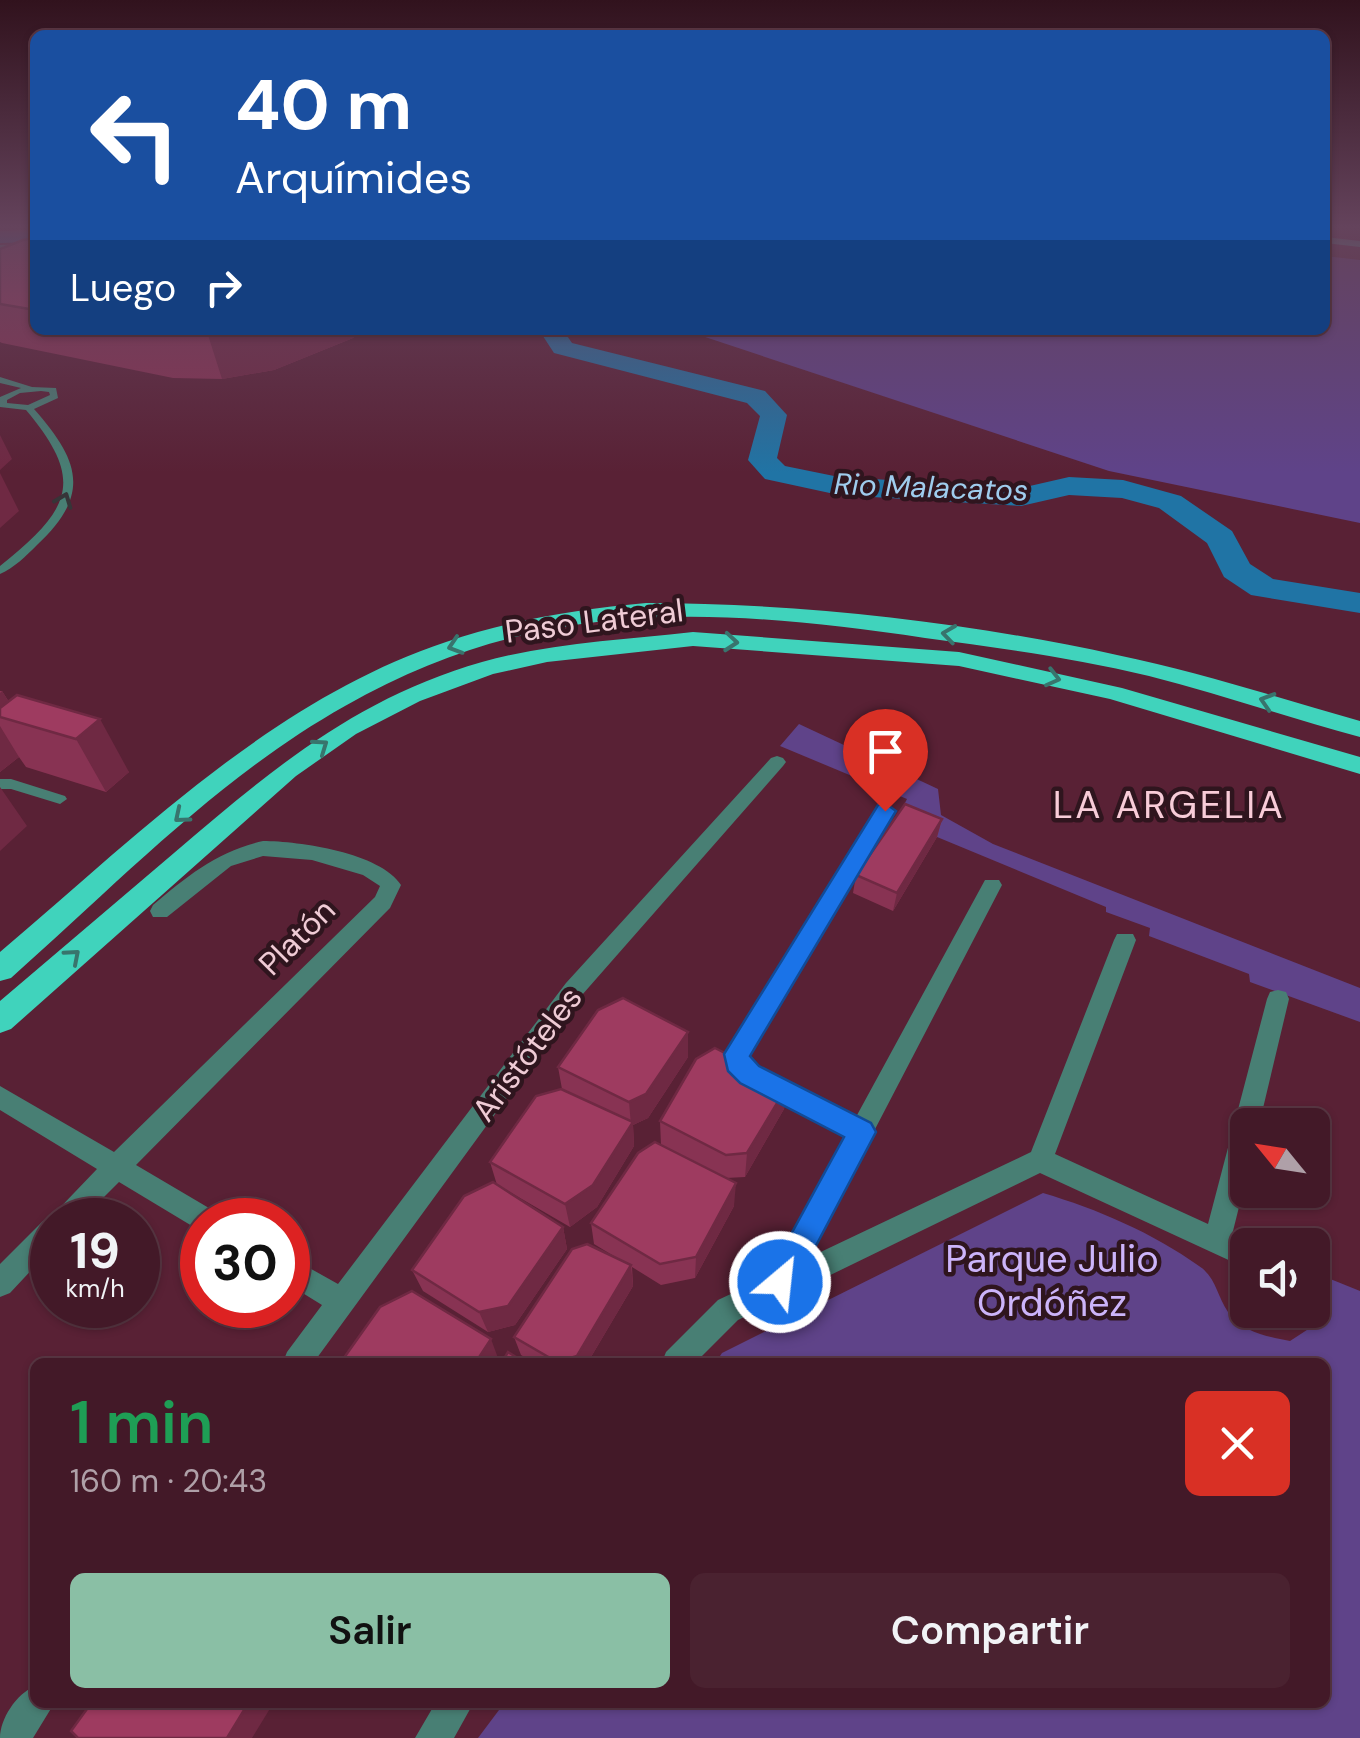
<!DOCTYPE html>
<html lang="es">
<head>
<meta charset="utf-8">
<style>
	:root { --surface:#431928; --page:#4a2230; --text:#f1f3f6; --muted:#afa0a8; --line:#5b3845; --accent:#8abfa5 }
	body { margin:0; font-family:"DM Sans",sans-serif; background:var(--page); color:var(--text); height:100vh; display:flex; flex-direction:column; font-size:38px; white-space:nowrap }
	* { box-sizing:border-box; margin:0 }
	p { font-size:32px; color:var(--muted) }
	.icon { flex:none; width:55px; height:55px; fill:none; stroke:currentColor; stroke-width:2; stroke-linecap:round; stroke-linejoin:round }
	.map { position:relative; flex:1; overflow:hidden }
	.panel { position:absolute; left:30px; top:1358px; width:1300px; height:350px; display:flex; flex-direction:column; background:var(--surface); border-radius:15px; box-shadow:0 2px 8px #0004,0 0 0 2px var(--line) }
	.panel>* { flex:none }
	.banner { position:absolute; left:30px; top:30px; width:1300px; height:305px; border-radius:15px; box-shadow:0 2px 8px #0004,0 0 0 2px var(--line); background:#1a4fa0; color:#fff; overflow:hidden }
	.needle { width:65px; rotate:300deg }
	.buttons { position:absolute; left:1230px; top:1108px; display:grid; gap:20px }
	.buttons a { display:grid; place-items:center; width:100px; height:100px; border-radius:15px; background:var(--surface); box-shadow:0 2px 8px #0004,0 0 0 2px var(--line); font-size:50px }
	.speed { position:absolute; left:30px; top:1198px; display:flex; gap:20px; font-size:50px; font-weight:700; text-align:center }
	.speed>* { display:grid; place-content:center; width:130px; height:130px; border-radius:50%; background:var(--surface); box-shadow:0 2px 8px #0004,0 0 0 2px var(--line); line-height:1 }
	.speed small { font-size:25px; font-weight:400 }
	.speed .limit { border:15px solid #d22; background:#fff; color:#111 }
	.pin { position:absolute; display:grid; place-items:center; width:85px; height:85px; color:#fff; margin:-102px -42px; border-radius:50% 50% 50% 0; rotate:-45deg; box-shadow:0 0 10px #0007 }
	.pin .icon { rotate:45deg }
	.me { position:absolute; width:110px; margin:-55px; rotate:28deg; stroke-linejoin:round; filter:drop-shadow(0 0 8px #0008) }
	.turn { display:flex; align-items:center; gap:35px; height:210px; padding:0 40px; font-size:45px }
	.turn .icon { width:130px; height:130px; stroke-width:2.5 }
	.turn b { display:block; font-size:70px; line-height:85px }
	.then { display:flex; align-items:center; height:95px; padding:0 40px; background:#0003; gap:20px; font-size:38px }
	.round { display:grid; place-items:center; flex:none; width:105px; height:105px; border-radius:15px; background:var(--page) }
	.overview { display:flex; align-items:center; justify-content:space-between; height:170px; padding:0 40px }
	h1 { font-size:60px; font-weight:600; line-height:75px; color:#1e9e55 }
	.cta { display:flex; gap:20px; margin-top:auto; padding:20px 40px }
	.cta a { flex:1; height:115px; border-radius:15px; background:var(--accent); color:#111; font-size:40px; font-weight:600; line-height:115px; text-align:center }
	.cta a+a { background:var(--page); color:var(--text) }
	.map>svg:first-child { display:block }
</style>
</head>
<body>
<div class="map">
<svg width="1360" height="1738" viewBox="0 0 1360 1738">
	<rect width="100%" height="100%" fill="#592135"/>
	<path fill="#5f4389" d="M1325 256 1360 260V523L1109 471 684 330H1325Z
		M799 724 938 789 941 815 993 844 1360 988V1022L1250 982 1249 974 1149 936 1150 928 1106 912V907L896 820 907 799 780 746Z
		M1043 1193C1097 1209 1153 1233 1199 1266 1216 1277 1217 1296 1228 1312 1242 1332 1268 1337 1290 1341L1313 1326V1272L1360 1291V1738H478L505 1702H1325V1362H716L722 1353Z"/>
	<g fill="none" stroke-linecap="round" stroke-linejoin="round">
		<path fill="#2074a5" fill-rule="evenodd" d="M35 230V242L0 243V231Z
			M539 330H563L572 343 765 391 787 415 777 458 785 466 839 477 1021 488 1069 477 1123 480 1181 496 1232 531 1250 564 1273 579 1360 593V613L1251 595 1224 577 1207 543 1159 508 1122 498 1069 495 1021 506 839 495 765 479 748 460 760 416 747 403 554 353Z"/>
		<path fill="#487f74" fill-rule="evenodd" d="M35 244V248L0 249V245Z
			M0 377 32 387 56 388 58 398 34 409C79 460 92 494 37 545 26 556 14 568 0 574V566C68 511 88 483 26 410L0 407V397L21 388 0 383ZM41 391 49 392 50 395 28 405 7 403V400L20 393Z
			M0 779H11L65 796 67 799 60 804 11 789H0Z"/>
		<path fill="#487f74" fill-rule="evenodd" d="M777 756 783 758 786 762 783 766 582 995 314 1362H283L287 1352 322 1305 288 1284V1256L338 1284 566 983 771 758Z
			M885 804 894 811 749 1055 758 1068 856 1117 985 880H999L1002 885 808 1258 1031 1152 1114 940 1117 934H1133L1136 940 1055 1154 1208 1224 1267 999 1270 992 1278 990 1286 992 1289 999 1259 1125H1248V1171L1232 1235 1254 1245H1248V1269L1040 1173 738 1320 696 1362H662L666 1352 718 1300 769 1276 845 1136 742 1082 730 1070 725 1054 878 806Z
			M263 841C299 841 381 853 401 885L390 908 136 1165 214 1211 218 1220H202V1232L119 1182 81 1220H52V1248L10 1293 0 1297V1264L43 1221 51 1217 97 1169 0 1110V1086L114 1152 375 897 380 886 363 875 312 860 263 856 231 866 167 917H153L150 911 153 905C187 876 218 851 263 841Z
			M35 1686V1702H55L33 1738H0C0 1719 16 1694 35 1686Z
			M436 1702H474L454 1738H415Z"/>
		<path fill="#44c5b0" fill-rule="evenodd" d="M1325 237 1360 241V247L1325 243Z"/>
		<path fill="#40d3bc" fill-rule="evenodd" d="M646 603C799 603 967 622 1117 655 1199 672 1279 698 1360 721V737C1289 718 1220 694 1149 676 1075 658 1000 648 925 638 714 607 537 596 345 706 220 776 117 884 11 978L0 981V952C137 836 272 700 446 642 511 620 578 609 646 603Z
			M693 632 959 652 1122 688 1360 757V774L1110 699 959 666 693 646 547 662 493 674 420 701 356 734 296 776 11 1029 0 1033V1001C58 952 116 902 174 853 271 770 356 698 482 662 550 643 623 640 693 632Z"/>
	</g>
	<path fill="#883353" d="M35 238V330H360L353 338 274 370 222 379 173 378 2 343 0 342V249Z
		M0 691H2L9 702 17 695 129 772 106 792 26 767 19 757 0 772Z
		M942 819 937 837 893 911 853 893 856 875Z
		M688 1057 648 1118 633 1125 634 1146 597 1207 570 1227 503 1188 563 1227 567 1249 515 1325 488 1332 423 1291 412 1270 497 1185 490 1162 562 1089 558 1067Z
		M788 1085 784 1109 745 1177 726 1178 734 1206 695 1278 661 1285 632 1267 633 1286 588 1362H533L521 1355 514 1337 617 1258 594 1244 591 1223 661 1145 660 1121Z"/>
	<path fill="#6f2943" d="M234 330H360L353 338 274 370 222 379 208 335Z
		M0 435 12 459 0 470Z
		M0 473 19 511 0 528Z
		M2 691 22 723 0 717V693Z
		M100 719 129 772 106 792 76 739Z
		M0 726 19 757 0 772Z
		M0 787 27 826 0 851Z
		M942 819 937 837 893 911 897 893Z
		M688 1032V1057L648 1118 633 1125 634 1146 597 1207 570 1227 565 1204 631 1125 629 1102Z
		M788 1085 784 1109 745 1177 747 1153Z
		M736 1183 734 1206 695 1278 696 1257Z
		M563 1227 567 1249 515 1325 488 1332 479 1312Z
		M631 1265 633 1286 588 1362H560Z
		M491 1339 498 1358 495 1362H476Z
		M249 1702H274L252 1738H227Z"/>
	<path fill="#9e3b60" stroke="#6f2943" stroke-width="2.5" d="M35 238V310L0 304V249L23 240Z
		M138 330H234L208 335 157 334Z
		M17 695 100 719 76 739 0 717V708Z
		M905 804 942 819 897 893 856 875Z
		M623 998 688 1032 646 1094 629 1102 558 1067 598 1010Z
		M715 1048 788 1085 747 1153 726 1155 660 1121 696 1059Z
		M561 1089 633 1122 593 1185 565 1204 490 1162 536 1096Z
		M655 1142 736 1183 696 1257 660 1264 591 1223 638 1153Z
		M493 1182 563 1227 508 1306 479 1312 412 1270 464 1196Z
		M587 1244 631 1265 577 1356 557 1362 514 1337 572 1249Z
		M412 1291 491 1339 476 1362H341L380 1307Z
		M508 1352 524 1362H502Z
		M92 1702H249L227 1738H78L71 1731Z"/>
	<defs><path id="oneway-chevron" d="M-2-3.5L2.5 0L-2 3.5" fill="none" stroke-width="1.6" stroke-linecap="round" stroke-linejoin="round" transform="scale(2.5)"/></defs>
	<use stroke="#363538" href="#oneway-chevron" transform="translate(64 500) rotate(-69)"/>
	<g stroke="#38746d">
		<use href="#oneway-chevron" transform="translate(949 634) rotate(-172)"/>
		<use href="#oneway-chevron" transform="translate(731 642) rotate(5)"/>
		<use href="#oneway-chevron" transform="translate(455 646) rotate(162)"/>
		<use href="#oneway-chevron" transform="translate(1053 678) rotate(14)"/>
		<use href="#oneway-chevron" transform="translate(1267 701) rotate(-163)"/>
		<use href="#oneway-chevron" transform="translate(321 746) rotate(-35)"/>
		<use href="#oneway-chevron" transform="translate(181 816) rotate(140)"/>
		<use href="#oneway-chevron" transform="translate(73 956) rotate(-41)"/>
	</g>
	<linearGradient id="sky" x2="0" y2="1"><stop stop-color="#31121d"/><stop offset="0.48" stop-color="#64435c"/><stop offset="1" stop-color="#64435c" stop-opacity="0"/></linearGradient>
	<rect width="1360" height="473" fill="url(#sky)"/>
	<path fill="#1a73e8" stroke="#114b97" stroke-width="2.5" d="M885 803 896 811 750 1056 759 1066 871 1123 876 1132 791 1293 780 1298 769 1293 765 1282 844 1137 740 1083 728 1071 724 1054 878 805Z"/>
	<g text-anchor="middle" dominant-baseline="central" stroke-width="9" stroke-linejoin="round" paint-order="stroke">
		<g font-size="30" font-style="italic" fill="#9fcced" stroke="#2f151e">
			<text transform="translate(931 487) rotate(2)">Rio Malacatos</text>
		</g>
		<g font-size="32" fill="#efcbd5" stroke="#2f151e">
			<text transform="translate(594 621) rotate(-7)">Paso Lateral</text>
			<text transform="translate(297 937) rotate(-45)">Platón</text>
			<text transform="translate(527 1054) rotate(-53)">Aristóteles</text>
		</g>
		<g font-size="38" letter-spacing="2.5" fill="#f8ccd8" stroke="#2f151e">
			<text x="1169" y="805">LA ARGELIA</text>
		</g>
		<g font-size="38" fill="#ccb4fa" stroke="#2f151e">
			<text x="1052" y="1259">Parque Julio<tspan x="1052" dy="44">Ordóñez</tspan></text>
		</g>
	</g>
</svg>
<div class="buttons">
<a><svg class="needle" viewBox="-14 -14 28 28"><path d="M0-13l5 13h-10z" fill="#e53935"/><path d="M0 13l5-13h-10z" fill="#afa0a8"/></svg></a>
<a><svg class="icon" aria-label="sound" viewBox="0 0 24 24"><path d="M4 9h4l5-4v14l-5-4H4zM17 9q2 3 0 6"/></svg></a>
</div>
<div class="speed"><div>19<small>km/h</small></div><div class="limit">30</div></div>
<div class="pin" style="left:885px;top:811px;background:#d93025"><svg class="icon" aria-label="arrive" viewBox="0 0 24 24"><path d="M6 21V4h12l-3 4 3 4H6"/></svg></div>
<svg class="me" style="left:780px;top:1282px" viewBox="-20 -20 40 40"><circle r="17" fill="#1a73e8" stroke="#fff" stroke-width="3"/><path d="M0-11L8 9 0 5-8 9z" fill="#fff"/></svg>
<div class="banner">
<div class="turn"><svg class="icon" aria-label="left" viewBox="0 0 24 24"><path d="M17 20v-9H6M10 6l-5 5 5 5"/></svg><div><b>40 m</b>Arquímides</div></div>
<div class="then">Luego<svg class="icon" aria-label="right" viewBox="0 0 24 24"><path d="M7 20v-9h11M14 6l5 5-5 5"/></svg></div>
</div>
<section class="panel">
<div class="overview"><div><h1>1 min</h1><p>160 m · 20:43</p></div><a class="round" style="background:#d93025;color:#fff"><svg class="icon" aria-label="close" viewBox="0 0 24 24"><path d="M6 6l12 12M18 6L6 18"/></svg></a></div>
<div class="cta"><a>Salir</a><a>Compartir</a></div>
</section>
</div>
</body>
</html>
